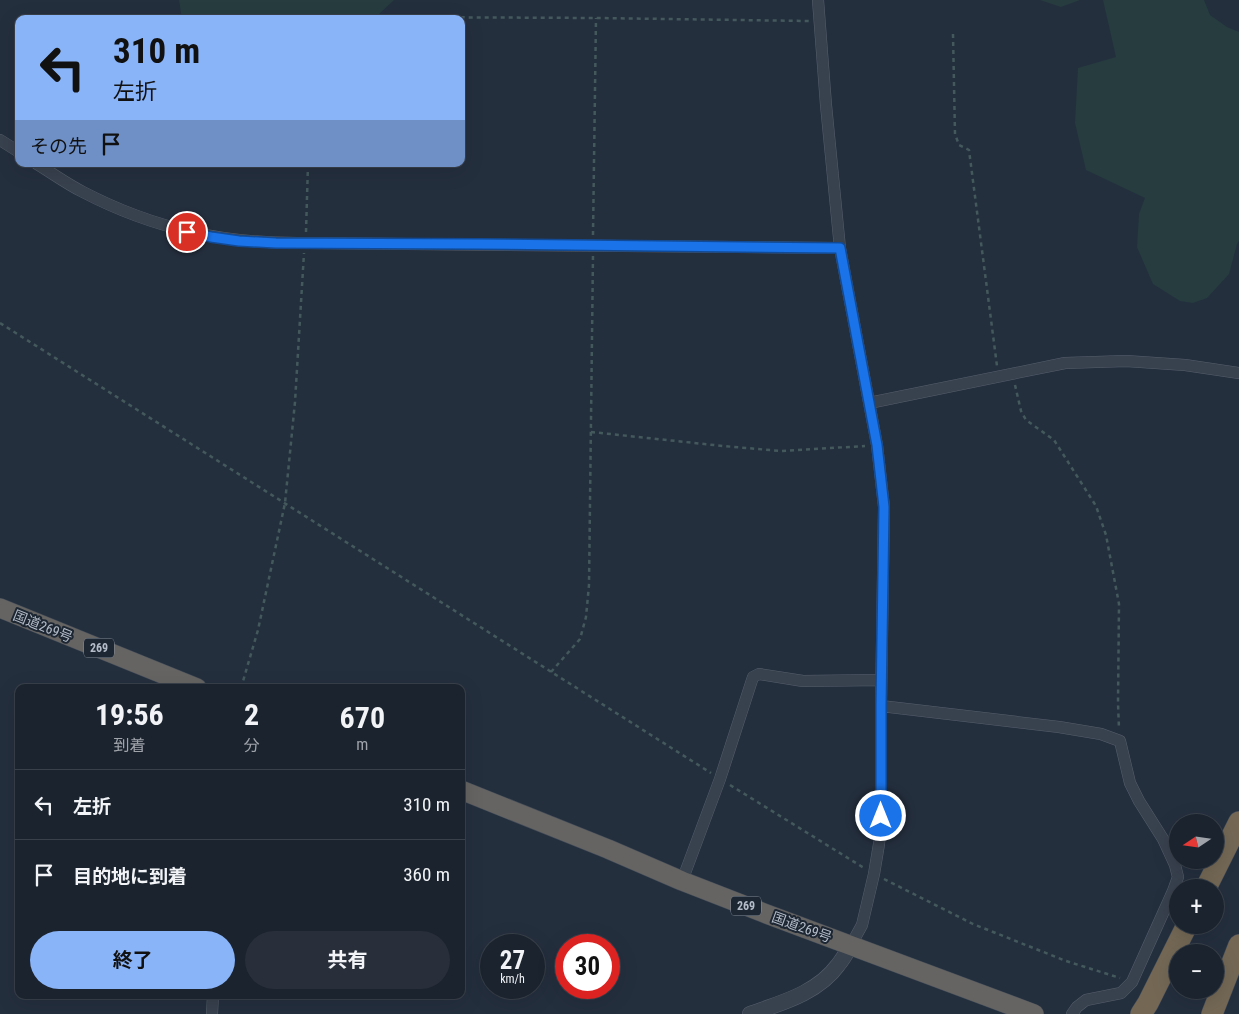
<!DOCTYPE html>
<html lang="ja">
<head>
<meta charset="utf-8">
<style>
	:root { --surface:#1b232e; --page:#282f3a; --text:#f1f3f6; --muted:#a0a4aa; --line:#39404a; --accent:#8ab4f8 }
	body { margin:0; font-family:"Roboto Condensed","Noto Sans JP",sans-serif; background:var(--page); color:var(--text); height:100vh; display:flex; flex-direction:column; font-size:19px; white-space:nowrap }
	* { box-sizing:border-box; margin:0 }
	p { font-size:16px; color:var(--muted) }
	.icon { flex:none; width:28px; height:28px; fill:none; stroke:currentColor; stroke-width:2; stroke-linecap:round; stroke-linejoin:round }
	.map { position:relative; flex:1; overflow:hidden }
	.sheet { position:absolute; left:15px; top:684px; width:450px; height:315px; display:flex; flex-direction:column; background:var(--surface); border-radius:10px; box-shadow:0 5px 20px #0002,0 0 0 1px var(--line) }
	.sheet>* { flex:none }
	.banner { position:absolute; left:15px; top:15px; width:450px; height:152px; border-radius:10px; box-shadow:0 5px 20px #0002,0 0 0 1px var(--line); background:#8ab4f8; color:#111; overflow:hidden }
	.needle { width:32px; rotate:257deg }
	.tools { position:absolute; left:1169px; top:814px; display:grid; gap:10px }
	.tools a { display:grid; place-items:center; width:55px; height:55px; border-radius:50%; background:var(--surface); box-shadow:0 5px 20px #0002,0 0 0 1px var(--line); font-size:25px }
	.speed { position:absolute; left:480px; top:934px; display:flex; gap:10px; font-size:25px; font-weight:700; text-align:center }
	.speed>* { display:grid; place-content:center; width:65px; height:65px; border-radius:50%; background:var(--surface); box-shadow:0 5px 20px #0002,0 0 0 1px var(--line); line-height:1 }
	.speed small { font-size:12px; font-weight:400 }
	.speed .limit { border:8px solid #d22; background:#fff; color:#111 }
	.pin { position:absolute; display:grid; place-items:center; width:42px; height:42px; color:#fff; margin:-21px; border:2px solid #fff; border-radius:50%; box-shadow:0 1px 5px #0007 }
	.me { position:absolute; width:55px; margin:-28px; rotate:0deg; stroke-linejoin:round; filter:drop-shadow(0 0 4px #0008) }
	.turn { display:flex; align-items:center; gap:18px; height:105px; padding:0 15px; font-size:22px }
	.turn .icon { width:65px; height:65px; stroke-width:2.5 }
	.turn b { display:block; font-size:35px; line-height:42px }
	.then { display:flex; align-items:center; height:48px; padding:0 15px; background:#0003; gap:10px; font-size:19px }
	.eta { display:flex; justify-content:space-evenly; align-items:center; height:85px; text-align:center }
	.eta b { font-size:30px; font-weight:700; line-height:35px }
	.action { display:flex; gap:10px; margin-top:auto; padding:10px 15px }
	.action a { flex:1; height:58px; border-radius:30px; background:var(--accent); color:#111; font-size:20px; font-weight:700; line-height:58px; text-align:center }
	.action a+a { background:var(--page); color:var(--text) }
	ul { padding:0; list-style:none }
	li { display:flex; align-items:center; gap:15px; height:70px; padding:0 15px; border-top:1px solid var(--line) }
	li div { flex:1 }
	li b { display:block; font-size:19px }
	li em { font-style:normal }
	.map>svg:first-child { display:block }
</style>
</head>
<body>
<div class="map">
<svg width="1239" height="1014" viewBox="0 0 1239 1014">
	<rect width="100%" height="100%" fill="#242f3e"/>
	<path fill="#263c3f" d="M179 0H394L378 15 364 19H182Z
		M1040 0H1080L1061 7Z
		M1103 0H1204L1210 15 1227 27 1239 32V241L1237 244 1229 274 1207 298 1193 303 1180 301 1153 284 1137 247 1139 214 1145 198 1086 170 1075 123 1078 68 1116 57Z"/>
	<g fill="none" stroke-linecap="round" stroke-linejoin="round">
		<defs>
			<path id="minor" d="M818 0 826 105 840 248 877 445 884 507 881 706V816L879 844 874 874 862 925 851 945
				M0 140 19 152
				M37 164C52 173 67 184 83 192 154 229 225 244 305 243L840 248
				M869 403 1065 363 1126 361 1185 365 1239 373
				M881 706 1059 727 1101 734 1120 741 1130 783 1139 801 1163 839 1175 865 1178 877 1173 891 1132 982 1121 993 1086 1000 1077 1007 1072 1014
				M682 881 720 779 753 677 759 674 803 681 881 680
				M212 1014 213 995"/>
			<path id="tertiary" d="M750 1014C781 1003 818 993 838 965 843 959 847 952 851 945"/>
			<path id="trunk" d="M0 608 197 688
				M461 790 608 849 682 881 764 913 1034 1014"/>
			<path id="motorway" d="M1206 888 1239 822
				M1141 1014 1148 1003 1187 925
				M1212 1014 1239 945"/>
		</defs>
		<use href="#minor" stroke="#565f6c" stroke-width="12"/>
		<use href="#tertiary" stroke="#565f6c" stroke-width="16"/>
		<use href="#trunk" stroke="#434c59" stroke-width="20"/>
		<use href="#motorway" stroke="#434c59" stroke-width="22"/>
		<path stroke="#44595c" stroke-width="2.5" stroke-dasharray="4 4" stroke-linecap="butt" d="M381 19 388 17 596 18 809 21
			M953 34 955 134 959 145 969 150 997 366
			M306 232 308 164
			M593 235 596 18
			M0 323 711 773
			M1015 385 1021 411 1026 420 1054 440 1096 506 1106 535 1119 604 1118 703 1119 729
			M591 432 723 446 781 451 865 446
			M551 672 580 639 586 617 589 585 593 255
			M241 688 258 630 285 503 295 402 304 253
			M730 785 864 868
			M884 879 973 924 1066 961 1120 978"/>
		<use href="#minor" stroke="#38414e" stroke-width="11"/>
		<use href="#tertiary" stroke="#38414e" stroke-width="15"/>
		<use href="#trunk" stroke="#656462" stroke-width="19"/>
		<use href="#motorway" stroke="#746855" stroke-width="21"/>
	</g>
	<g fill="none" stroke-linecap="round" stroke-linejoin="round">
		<defs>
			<path id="route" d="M187 232 211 237 239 241 276 243 478 244 840 248 877 445 884 507 881 706V816"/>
		</defs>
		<use href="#route" stroke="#114b97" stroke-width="12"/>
		<use href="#route" stroke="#1a73e8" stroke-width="9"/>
	</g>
	<g text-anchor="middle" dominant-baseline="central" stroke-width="4" stroke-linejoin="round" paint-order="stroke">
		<g fill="#1d2633" stroke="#878f9c" stroke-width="1">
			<rect x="84" y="638.5" width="30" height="19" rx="4"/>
			<rect x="731" y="896.5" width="30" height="19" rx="4"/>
		</g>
		<g font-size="12" font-weight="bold" fill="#b4bcc9">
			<text x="99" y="648">269</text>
			<text x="746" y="906">269</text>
		</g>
		<g font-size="14" fill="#b4bcc9" stroke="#1d2633">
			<text transform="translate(43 626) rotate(22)">国道269号</text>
			<text transform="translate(802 927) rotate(20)">国道269号</text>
		</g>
	</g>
</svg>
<div class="tools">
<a><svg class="needle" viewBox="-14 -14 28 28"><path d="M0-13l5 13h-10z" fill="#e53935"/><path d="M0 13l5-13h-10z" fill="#a0a4aa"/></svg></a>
<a>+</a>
<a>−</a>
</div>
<div class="speed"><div>27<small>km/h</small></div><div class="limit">30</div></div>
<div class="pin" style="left:187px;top:232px;background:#d93025"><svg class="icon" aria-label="arrive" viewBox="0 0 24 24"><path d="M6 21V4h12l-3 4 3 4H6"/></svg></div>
<svg class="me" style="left:881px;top:816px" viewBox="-20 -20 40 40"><circle r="17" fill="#1a73e8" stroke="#fff" stroke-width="3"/><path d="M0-11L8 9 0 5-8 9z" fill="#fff"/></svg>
<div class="banner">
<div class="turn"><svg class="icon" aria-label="left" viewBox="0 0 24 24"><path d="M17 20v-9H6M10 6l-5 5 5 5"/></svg><div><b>310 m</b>左折</div></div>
<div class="then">その先<svg class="icon" aria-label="arrive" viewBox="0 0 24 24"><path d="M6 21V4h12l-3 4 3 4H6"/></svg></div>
</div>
<section class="sheet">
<div class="eta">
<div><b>19:56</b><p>到着</p></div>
<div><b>2</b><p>分</p></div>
<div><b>670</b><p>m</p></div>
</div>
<ul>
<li><svg class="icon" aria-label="left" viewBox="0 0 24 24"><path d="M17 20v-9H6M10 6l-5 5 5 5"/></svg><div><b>左折</b></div><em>310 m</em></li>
<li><svg class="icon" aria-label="arrive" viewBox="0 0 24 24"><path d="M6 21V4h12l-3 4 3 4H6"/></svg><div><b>目的地に到着</b></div><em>360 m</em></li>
</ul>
<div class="action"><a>終了</a><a>共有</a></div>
</section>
</div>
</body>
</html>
